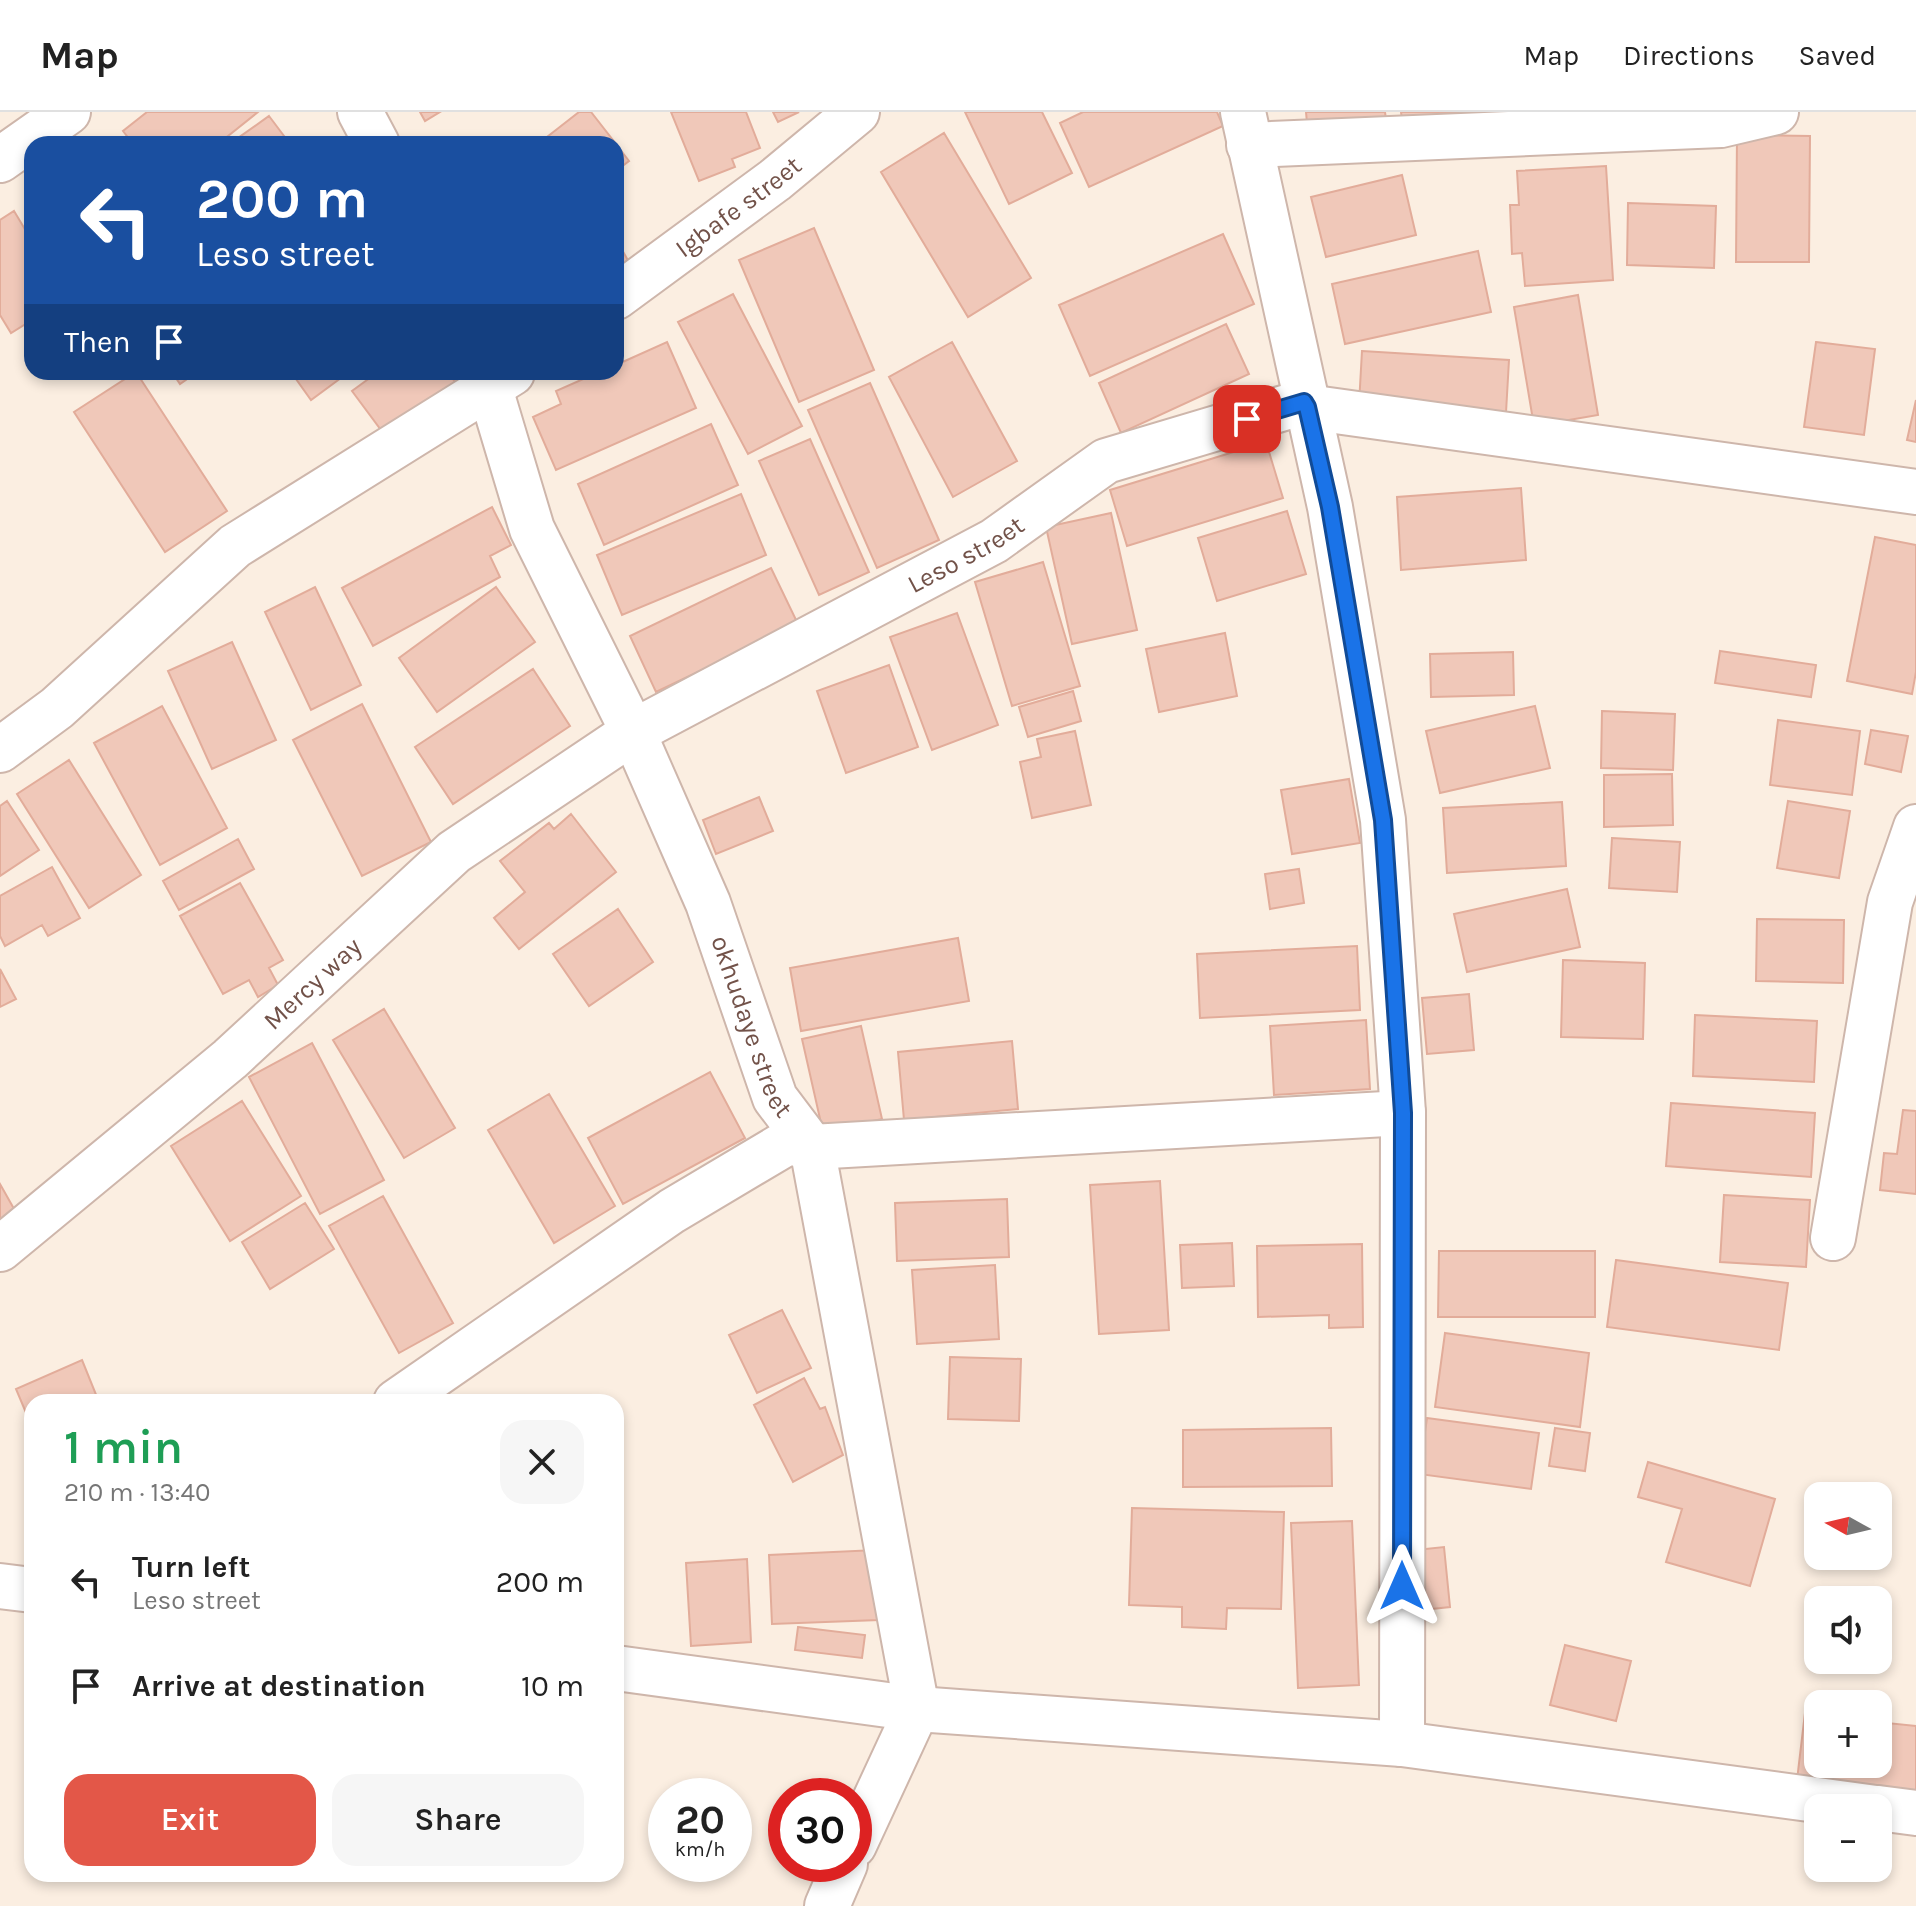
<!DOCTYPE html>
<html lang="en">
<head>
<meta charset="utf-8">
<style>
	:root { --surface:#fff; --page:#f6f6f6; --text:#222; --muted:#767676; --line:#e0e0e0; --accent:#e35748 }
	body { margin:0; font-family:Karla,sans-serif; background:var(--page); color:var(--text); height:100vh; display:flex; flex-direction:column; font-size:30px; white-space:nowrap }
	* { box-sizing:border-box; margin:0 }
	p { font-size:26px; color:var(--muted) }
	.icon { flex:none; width:44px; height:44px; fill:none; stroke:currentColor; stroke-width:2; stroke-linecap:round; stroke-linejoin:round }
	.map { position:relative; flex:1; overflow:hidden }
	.panel { position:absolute; left:24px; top:1282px; width:600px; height:488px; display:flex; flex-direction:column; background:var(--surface); border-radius:24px; box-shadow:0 4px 12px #0003 }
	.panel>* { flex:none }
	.hud { position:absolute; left:24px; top:24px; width:600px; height:244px; border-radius:24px; box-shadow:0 4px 12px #0003; background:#1a4fa0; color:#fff; overflow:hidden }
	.needle { width:52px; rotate:278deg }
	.tools { position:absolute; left:1804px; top:1370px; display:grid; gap:16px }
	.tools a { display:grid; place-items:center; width:88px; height:88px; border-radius:16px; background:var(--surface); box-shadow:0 4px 12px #0003; font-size:40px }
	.speed { position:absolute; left:648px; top:1666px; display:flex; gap:16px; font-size:40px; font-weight:700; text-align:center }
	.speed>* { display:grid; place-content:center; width:104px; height:104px; border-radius:50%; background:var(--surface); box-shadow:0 4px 12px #0003; line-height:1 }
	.speed small { font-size:20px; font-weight:400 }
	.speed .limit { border:12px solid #d22; background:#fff; color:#111 }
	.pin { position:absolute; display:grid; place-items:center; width:68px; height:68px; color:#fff; margin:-34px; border-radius:16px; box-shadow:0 4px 12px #0006 }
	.me { position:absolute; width:88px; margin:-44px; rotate:0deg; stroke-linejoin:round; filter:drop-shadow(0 0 6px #0008) }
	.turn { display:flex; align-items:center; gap:28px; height:168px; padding:0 40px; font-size:36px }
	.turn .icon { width:104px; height:104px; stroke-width:2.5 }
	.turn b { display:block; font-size:56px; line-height:68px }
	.then { display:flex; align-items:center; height:76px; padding:0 40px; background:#0003; gap:16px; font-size:30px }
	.round { display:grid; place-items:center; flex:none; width:84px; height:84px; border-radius:24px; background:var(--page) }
	.head { display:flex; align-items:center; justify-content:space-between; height:136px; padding:0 40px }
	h1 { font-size:48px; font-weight:600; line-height:60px; color:#1e9e55 }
	.primary-button { display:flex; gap:16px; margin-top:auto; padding:16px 40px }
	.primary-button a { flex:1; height:92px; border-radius:24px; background:var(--accent); color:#fff; font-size:32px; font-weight:600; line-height:92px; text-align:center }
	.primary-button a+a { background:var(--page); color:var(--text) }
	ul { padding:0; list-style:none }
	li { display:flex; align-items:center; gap:24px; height:104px; padding:0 40px }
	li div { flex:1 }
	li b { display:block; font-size:30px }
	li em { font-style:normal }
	header { display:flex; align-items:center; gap:48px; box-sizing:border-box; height:112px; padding:0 40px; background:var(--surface); border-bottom:2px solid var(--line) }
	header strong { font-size:38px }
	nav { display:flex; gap:44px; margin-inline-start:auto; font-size:28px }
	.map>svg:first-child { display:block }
</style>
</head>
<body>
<header>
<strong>Map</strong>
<nav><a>Map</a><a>Directions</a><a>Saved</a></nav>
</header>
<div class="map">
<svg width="1916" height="1794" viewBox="0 0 1916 1794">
	<rect width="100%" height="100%" fill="#fbeee1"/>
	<path fill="#f0c8b9" stroke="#e2ac9a" stroke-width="2" d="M147 0H258L218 32H133L123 19Z
		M420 0H440L425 9Z
		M579 0H591L616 32H538Z
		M671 0H746L760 36 732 47 735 55 699 69Z
		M773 0H799L778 10Z
		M965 0H1042L1072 61 1009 92Z
		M1083 0H1217L1223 14 1089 75 1060 11Z
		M1306 0H1385L1388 23 1309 33Z
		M1401 0H1466L1469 14 1404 23Z
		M269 4 290 32H232L231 31Z
		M944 21 1031 166 968 205 881 60Z
		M1737 23 1810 24 1809 150H1736Z
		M616 32 629 49 616 59Z
		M1606 54 1613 168 1525 174 1522 141 1512 142 1510 93H1519L1517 59Z
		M1402 63 1416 123 1326 145 1311 85Z
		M1628 91 1716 94 1714 156 1627 153Z
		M14 99 32 129V208L11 221 0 203V108Z
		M814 116 874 258 799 290 739 148Z
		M1223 122 1254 192 1090 264 1059 193Z
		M616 127 635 161 616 172Z
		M1478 139 1491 200 1345 232 1332 172Z
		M733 182 802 314 748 342 678 210Z
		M1578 183 1598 303 1534 314 1514 195Z
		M1226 212 1249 262 1121 321 1099 271Z
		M667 230 696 296 556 358 533 305 561 292 556 279 599 260H616V253Z
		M952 230 1017 349 953 385 889 265Z
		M1816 230 1875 237 1864 323 1804 315Z
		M1362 239 1509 248 1505 318 1358 310Z
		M136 260 227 399 165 440 74 300Z
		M172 260H197L180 272Z
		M291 260H349L311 288Z
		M378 260H448L455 270 384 322 352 279Z
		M870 271 939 428 877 456 808 298Z
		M1916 288V330L1907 328Z
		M711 312 738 373 604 433 578 372Z
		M810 327 869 460 819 483 759 349Z
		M1266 330 1283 386 1127 434 1110 378Z
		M1521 376 1526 448 1401 458 1397 385Z
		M741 382 766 443 622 503 597 443Z
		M492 395 511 433 490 444 500 465 373 534 342 476Z
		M1287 399 1306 462 1217 489 1198 426Z
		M1111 401 1137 518 1072 532 1046 415Z
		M1875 425 1916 433V560L1912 582 1847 569Z
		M1043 450 1080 574 1012 594 975 470Z
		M771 456 798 512 656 580 630 524Z
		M315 475 361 573 311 598 265 500Z
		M496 475 535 530 437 600 399 546Z
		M957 501 998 613 932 638 890 525Z
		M1225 521 1237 584 1159 600 1146 537Z
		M232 530 276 628 212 657 168 559Z
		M1720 539 1816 553 1811 585 1715 571Z
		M1513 540 1514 583 1431 585 1430 542Z
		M889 553 918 635 846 661 817 579Z
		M533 557 570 614 453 692 415 635Z
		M1073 579 1081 609 1028 625 1019 595Z
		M362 592 431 730 362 764 293 628Z
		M162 594 227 716 160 753 94 631Z
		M1535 594 1550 656 1440 681 1426 619Z
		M1602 599 1675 602 1673 658 1601 656Z
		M1778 608 1860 619 1852 683 1770 673Z
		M1871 618 1908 624 1901 660 1865 652Z
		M1075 619 1091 693 1032 706 1020 650 1041 645 1037 627Z
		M69 648 141 763 89 796 17 682Z
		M1672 662 1673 713 1604 715V663Z
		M1349 667 1360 731 1292 742 1281 678Z
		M759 685 773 719 716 742 703 708Z
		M7 689 39 738 0 764V694Z
		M1788 689 1850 699 1839 766 1777 756Z
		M1562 690 1566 754 1447 761 1443 696Z
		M571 702 616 760 519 837 494 806 525 780 500 749 549 711 554 717Z
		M1612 726 1680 730 1677 780 1609 776Z
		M238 727 254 757 179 798 163 769Z
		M52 755 80 806 48 824 42 813 5 834 0 824V784Z
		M1299 757 1304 791 1270 797 1265 762Z
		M240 771 283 848 269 856 278 873 258 885 249 868 223 882 180 804Z
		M1567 777 1580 835 1467 860 1454 802Z
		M618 797 653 850 589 894 553 842Z
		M1757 807 1844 808 1843 871 1756 869Z
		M958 826 969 889 801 919 790 856Z
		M1357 834 1360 898 1200 906 1197 842Z
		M1563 848 1645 851 1643 927 1561 925Z
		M0 857 16 887 0 895Z
		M1469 882 1474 938 1427 942 1422 886Z
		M384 897 455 1016 404 1046 333 928Z
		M1695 903 1817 909 1814 970 1693 964Z
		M1366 908 1370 977 1274 983 1270 914Z
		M861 914 882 1007 823 1020 802 927Z
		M1012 929 1018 997 904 1008 898 940Z
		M312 931 384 1068 320 1102 249 965Z
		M710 960 745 1026 623 1092 588 1026Z
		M549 982 615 1094 554 1131 488 1018Z
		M242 989 301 1084 230 1129 171 1034Z
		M1671 991 1815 1001 1811 1065 1666 1054Z
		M1903 998 1916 999V1082L1880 1078 1884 1041 1897 1042Z
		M1160 1069 1169 1218 1099 1222 1090 1073Z
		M0 1072 18 1104 0 1115Z
		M1724 1083 1810 1088 1806 1155 1720 1150Z
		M383 1084 453 1211 399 1241 329 1114Z
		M1007 1087 1009 1145 897 1149 895 1091Z
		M305 1091 334 1137 270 1177 242 1130Z
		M1232 1131 1234 1174 1182 1176 1180 1133Z
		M1362 1132 1363 1215 1329 1216V1203L1258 1205 1257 1134Z
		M1439 1139H1595V1205H1438Z
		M1616 1148 1788 1171 1779 1238 1607 1215Z
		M995 1153 999 1227 917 1232 912 1158Z
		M782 1198 811 1256 757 1281 729 1223Z
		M1445 1221 1589 1241 1580 1315 1435 1295Z
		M950 1245 1021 1247 1019 1309 948 1307Z
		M82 1248 99 1290H32V1315L16 1277Z
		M804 1266 820 1297 825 1295 843 1343 793 1370 754 1293Z
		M1427 1306 1539 1321 1531 1377 1419 1362Z
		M1331 1316 1332 1374 1183 1375V1318Z
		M1555 1316 1590 1321 1585 1359 1549 1354Z
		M1648 1350 1775 1387 1750 1474 1666 1450 1682 1397 1638 1385Z
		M1132 1396 1284 1400 1281 1497 1227 1496 1226 1517 1182 1515V1495L1129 1493Z
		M1352 1409 1359 1573 1298 1576 1291 1411Z
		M1444 1435 1450 1495 1413 1499 1407 1439Z
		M876 1438 879 1508 772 1512 769 1443Z
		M747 1447 751 1530 691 1534 686 1451Z
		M798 1515 865 1523 862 1546 795 1538Z
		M1565 1533 1631 1549 1616 1609 1550 1593Z
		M1805 1601 1818 1603V1652H1878V1610L1916 1614V1681L1797 1668Z"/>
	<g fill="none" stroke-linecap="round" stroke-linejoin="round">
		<defs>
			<g id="minor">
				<path d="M360 0 377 32"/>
				<path d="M1243 0 1330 395 1383 708 1403 1001 1402 1632"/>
				<path d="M1249 33 1721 13 1776 0"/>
				<path d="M0 48 68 0"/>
				<path id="s1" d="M616 185 775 68 857 0"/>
				<path id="s2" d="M485 260 532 417 633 620 708 791 775 986 812 1035 917 1597 854 1733"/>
				<path d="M1307 295 1916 380"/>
				<path d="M0 638 57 596 235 434 512 261"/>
				<path d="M1833 1126 1890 790 1916 715"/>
				<path id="s3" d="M0 1137 230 947 454 740 633 620 994 429 1106 349 1304 290"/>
				<path d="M396 1290 672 1099 788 1030 812 1035 1403 1001"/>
				<path d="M0 1474 32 1478"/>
				<path d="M616 1556 917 1597 1402 1632 1876 1696"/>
				<path d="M1878 1696 1916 1701"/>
				<path d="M827 1794 845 1752"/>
			</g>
		</defs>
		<use href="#minor" stroke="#ceb6ab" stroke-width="48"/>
		<use href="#minor" stroke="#fff" stroke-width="44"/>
	</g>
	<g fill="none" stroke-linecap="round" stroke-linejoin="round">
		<defs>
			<path id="route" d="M1247 307 1304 290 1307 295 1330 395 1383 708 1403 1001 1402 1474"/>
		</defs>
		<use href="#route" stroke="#114b97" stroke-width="20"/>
		<use href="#route" stroke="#1a73e8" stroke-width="14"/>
	</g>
	<g text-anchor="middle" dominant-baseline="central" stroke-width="8" stroke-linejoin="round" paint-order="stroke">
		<g font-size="26" fill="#725249" stroke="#fff2e7">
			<text stroke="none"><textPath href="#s1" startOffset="152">Igbafe street</textPath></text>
			<text stroke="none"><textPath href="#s3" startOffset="1196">Leso street</textPath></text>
			<text stroke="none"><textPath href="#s3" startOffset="410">Mercy way</textPath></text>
			<text stroke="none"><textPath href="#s2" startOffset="708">okhudaye street</textPath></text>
		</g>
	</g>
</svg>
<div class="tools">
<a><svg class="needle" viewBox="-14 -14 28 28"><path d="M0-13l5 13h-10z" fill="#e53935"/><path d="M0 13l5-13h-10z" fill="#767676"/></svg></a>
<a><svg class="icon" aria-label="sound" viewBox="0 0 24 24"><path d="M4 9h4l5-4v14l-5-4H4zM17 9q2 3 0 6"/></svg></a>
<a>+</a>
<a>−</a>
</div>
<div class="speed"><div>20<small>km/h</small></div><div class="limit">30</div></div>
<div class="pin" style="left:1247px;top:307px;background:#d93025"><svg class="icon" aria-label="arrive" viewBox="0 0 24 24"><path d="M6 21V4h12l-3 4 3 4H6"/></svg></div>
<svg class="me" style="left:1402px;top:1474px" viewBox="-20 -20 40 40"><path d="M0-17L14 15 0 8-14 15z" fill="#1a73e8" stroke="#fff" stroke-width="4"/></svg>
<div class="hud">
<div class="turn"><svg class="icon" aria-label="left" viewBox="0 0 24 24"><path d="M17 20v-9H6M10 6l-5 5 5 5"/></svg><div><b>200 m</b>Leso street</div></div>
<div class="then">Then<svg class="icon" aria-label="arrive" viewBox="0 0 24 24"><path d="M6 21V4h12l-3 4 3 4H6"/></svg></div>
</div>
<section class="panel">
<div class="head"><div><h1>1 min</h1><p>210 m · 13:40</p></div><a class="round"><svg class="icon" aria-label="close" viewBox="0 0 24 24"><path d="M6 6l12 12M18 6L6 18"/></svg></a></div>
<ul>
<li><svg class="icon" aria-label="left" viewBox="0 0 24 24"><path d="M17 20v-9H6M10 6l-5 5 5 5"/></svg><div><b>Turn left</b><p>Leso street</p></div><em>200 m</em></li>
<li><svg class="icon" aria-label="arrive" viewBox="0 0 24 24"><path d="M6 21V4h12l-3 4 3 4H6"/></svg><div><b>Arrive at destination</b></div><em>10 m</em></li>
</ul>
<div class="primary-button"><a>Exit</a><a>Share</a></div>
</section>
</div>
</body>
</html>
